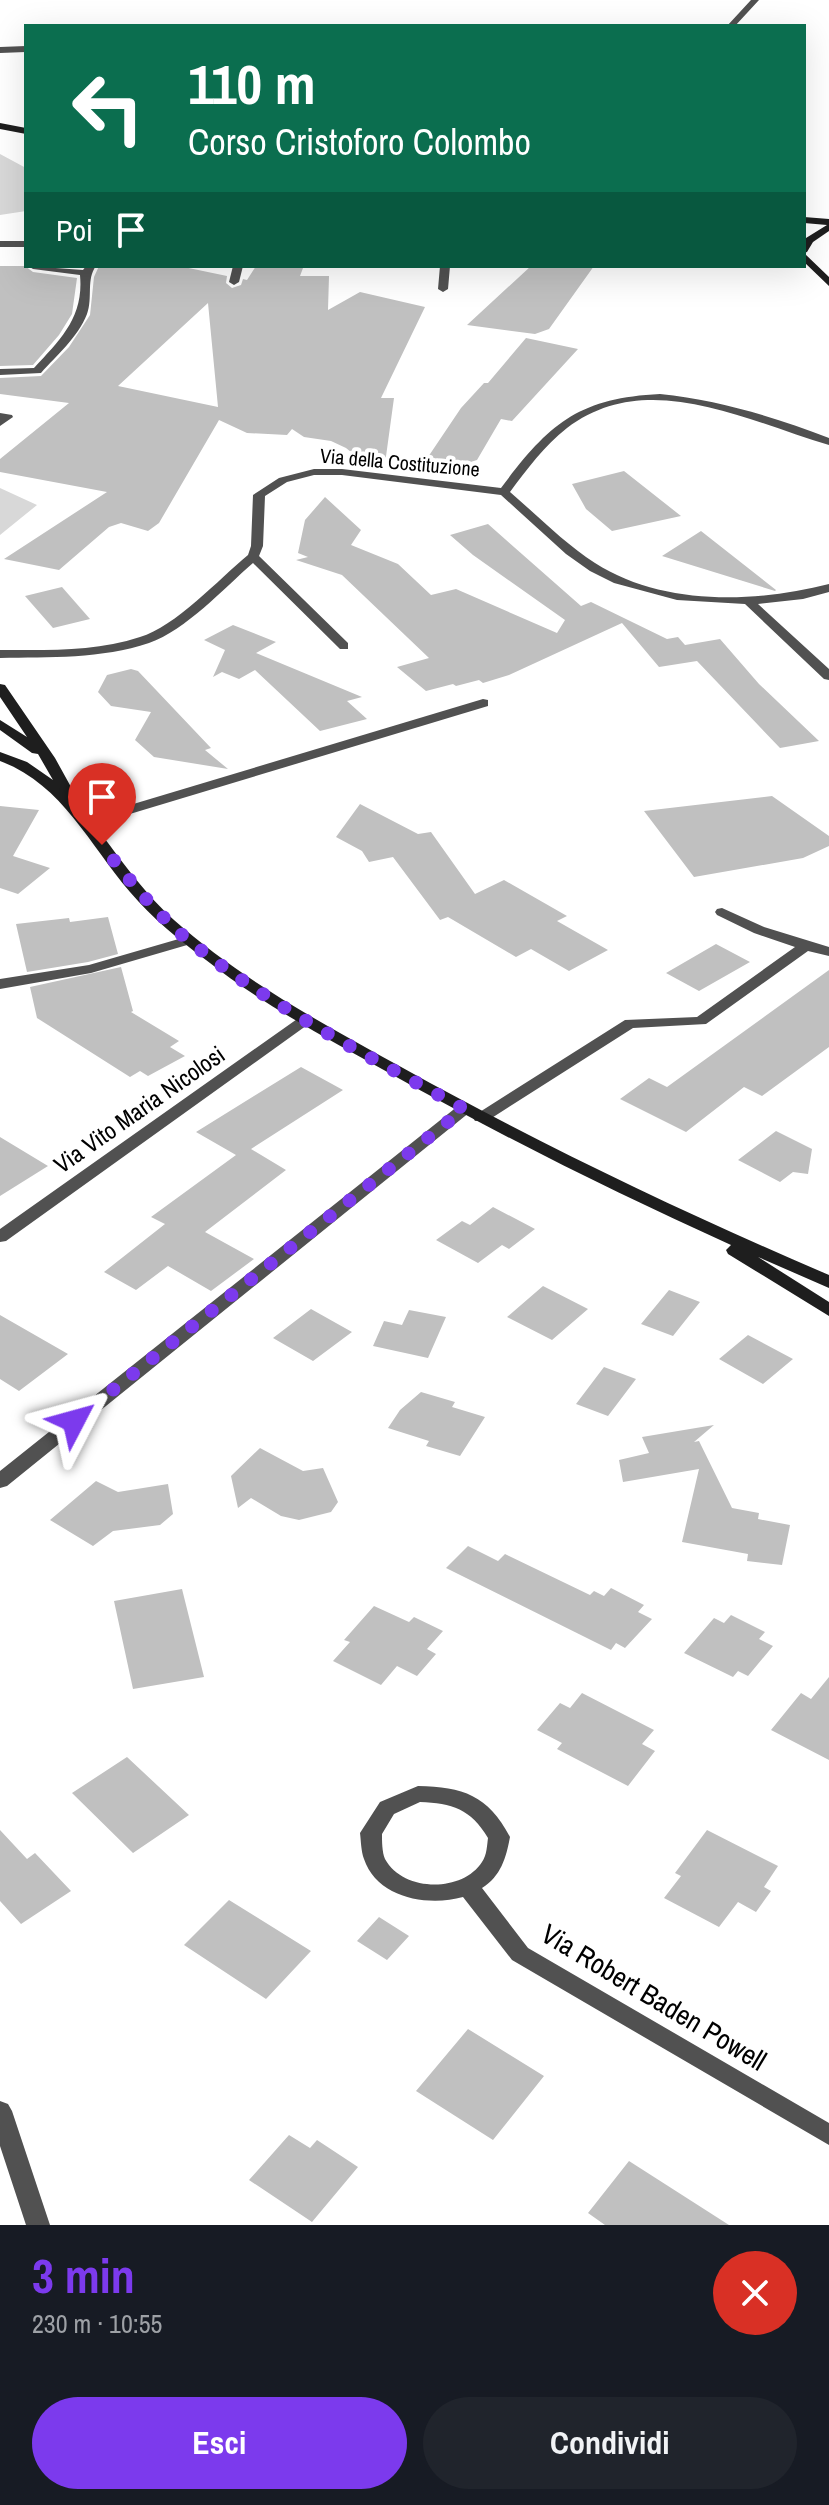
<!DOCTYPE html>
<html lang="it">
<head>
<meta charset="utf-8">
<style>
	:root { --surface:#171b24; --page:#20242c; --text:#f1f3f6; --muted:#9ea1a6; --accent:#7c3aed }
	body { margin:0; font-family:"Archivo Narrow",sans-serif; background:var(--page); color:var(--text); height:100vh; display:flex; flex-direction:column; font-size:30px; white-space:nowrap }
	* { box-sizing:border-box; margin:0 }
	p { font-size:26px; color:var(--muted) }
	.icon { flex:none; width:44px; height:44px; fill:none; stroke:currentColor; stroke-width:2; stroke-linecap:round; stroke-linejoin:round }
	.map { position:relative; height:2225px; overflow:hidden }
	.sheet { display:flex; flex-direction:column; background:var(--surface); flex:1 }
	.sheet>* { flex:none }
	.banner { position:absolute; left:24px; top:24px; width:782px; height:244px; border-radius:0px; box-shadow:0 8px 32px #0002; background:#0b6e4f; color:#fff; overflow:hidden }
	.pin { position:absolute; display:grid; place-items:center; width:68px; height:68px; color:#fff; margin:-82px -34px; border-radius:50% 50% 50% 0; rotate:-45deg; box-shadow:0 0 8px #0007 }
	.pin .icon { rotate:45deg }
	.me { position:absolute; width:88px; margin:-44px; rotate:51deg; stroke-linejoin:round; filter:drop-shadow(0 0 6px #0008) }
	.turn { display:flex; align-items:center; gap:28px; height:168px; padding:0 32px; font-size:36px }
	.turn .icon { width:104px; height:104px; stroke-width:2.5 }
	.turn b { display:block; font-size:56px; line-height:68px }
	.then { display:flex; align-items:center; height:76px; padding:0 32px; background:#0003; gap:16px; font-size:30px }
	.round { display:grid; place-items:center; flex:none; width:84px; height:84px; border-radius:42px; background:var(--page) }
	.summary { display:flex; align-items:center; justify-content:space-between; height:136px; padding:0 32px }
	h1 { font-size:48px; font-weight:800; line-height:60px; color:var(--accent) }
	.button { display:flex; gap:16px; margin-top:auto; padding:16px 32px }
	.button a { flex:1; height:92px; border-radius:48px; background:var(--accent); color:#fff; font-size:32px; font-weight:800; line-height:92px; text-align:center }
	.button a+a { background:var(--page); color:var(--text) }
	.map>svg:first-child { display:block }
</style>
</head>
<body>
<div class="map">
<svg width="829" height="2225" viewBox="0 0 829 2225">
	<rect width="100%" height="100%" fill="#fff"/>
	<path fill="#d8d8d8" d="M0 154 26 168V211L0 215Z
		M0 488 37 505 0 535Z"/>
	<path fill="#c0c0c0" fill-rule="evenodd" d="M0 266H25L33 272 77 278 72 314 59 335 33 365 0 366Z
		M99 266H179L227 276 226 283 232 288 241 285 243 279 247 280 256 266 303 268 300 276H329L328 310 360 292 425 307 381 398H394L384 471 373 470 346 448 331 441 304 437 292 429 287 435 247 433 219 420 159 523 148 531 121 523 109 527 59 570 4 559 107 492 0 472V459L69 403 0 394V378L41 376 69 347 90 315 94 277ZM208 303 218 407 118 386Z
		M531 266H594L549 329 535 334 467 325Z
		M526 338 578 349 512 421 501 419 477 460 461 465 426 460 461 408 484 383H488Z
		M624 471 681 516 612 531 586 509 572 484Z
		M325 497 361 530 351 545 398 564 431 595 456 589 557 633 565 620 473 555 450 535 488 524 581 606 591 602 667 639 678 637 685 645 720 639 759 684 819 741 780 748 697 661 659 667 622 623 509 675 483 683 479 680 456 686 453 684 426 691 397 667 429 658 342 575 296 560 308 557 298 553 305 520Z
		M701 531 776 590 775 591 662 556Z
		M62 587 90 619 53 628 25 596Z
		M233 625 276 642 256 653 362 697 347 701 367 719 320 731 255 670 239 679 222 672 213 677 225 650 204 640Z
		M131 669 138 671 211 748 205 750 228 769 154 757 135 740 151 712 111 706 98 692 107 675Z
		M772 796 829 836V846L803 858 694 877 644 811Z
		M360 804 418 834 431 832 475 894 504 880 567 916 557 921 608 950 569 971 531 949 516 957 448 917 440 920 393 857 369 862 362 851 336 837Z
		M0 806 39 810 13 856 50 868 18 894 0 888Z
		M108 917 118 954 88 962 27 972 16 924 69 918 70 922Z
		M716 944 750 962 699 991 666 973Z
		M121 967 133 1011 131 1012 179 1041 170 1047 185 1056 148 1076 140 1071 130 1077 37 1018 30 987Z
		M829 970V1047L762 1096 744 1087 686 1132 620 1099 649 1078 667 1087Z
		M301 1067 343 1090 251 1149 286 1170 205 1232 254 1259 211 1291 168 1266 136 1290 104 1272 165 1224 151 1217 236 1155 196 1132Z
		M776 1131 812 1149 808 1174 793 1172 780 1182 738 1160Z
		M0 1137 48 1166 0 1196Z
		M493 1207 535 1229 509 1249 502 1245 478 1263 436 1240 462 1221 470 1225Z
		M543 1286 588 1309 552 1340 507 1317Z
		M669 1290 700 1302 673 1336 641 1324Z
		M311 1309 352 1332 313 1361 273 1338Z
		M409 1310 446 1317 428 1358 373 1346 384 1321 402 1325Z
		M0 1315 68 1354 19 1391 0 1379Z
		M748 1335 793 1359 763 1384 719 1359Z
		M604 1367 636 1379 608 1416 576 1404Z
		M421 1392 455 1402 452 1407 485 1417 460 1456 426 1446 429 1441 388 1428 400 1410Z
		M714 1425 694 1442 699 1441 732 1508 759 1513 758 1519 790 1525 782 1565 747 1561 748 1554 682 1542 699 1469 623 1482 619 1460 649 1453 642 1437Z
		M260 1448 303 1471 323 1468 338 1502 331 1512 299 1520 281 1516 251 1498 238 1508 231 1476Z
		M96 1481 118 1492 168 1484 173 1514 160 1525 113 1531 93 1546 50 1520Z
		M468 1546 498 1561 505 1554 590 1595 594 1591 604 1596 611 1588 644 1605 638 1612 652 1619 625 1648 616 1643 611 1650 446 1568Z
		M182 1589 204 1677 133 1689 114 1601Z
		M374 1606 409 1622 414 1617 443 1631 427 1649 436 1654 417 1676 397 1666 381 1685 333 1661 350 1642 344 1640Z
		M731 1615 765 1632 759 1639 773 1646 748 1676 738 1671 733 1677 684 1653 714 1618 724 1623Z
		M829 1677V1760L771 1730 801 1693 811 1699Z
		M582 1693 654 1730 642 1744 655 1751 628 1786 557 1749 562 1743 537 1730 560 1703 570 1708Z
		M127 1757 189 1815 133 1853 72 1793Z
		M0 1830 27 1859 35 1853 71 1891 21 1924 0 1901Z
		M707 1830 778 1866 764 1887 771 1891 756 1912 738 1902 719 1927 664 1898 681 1876 675 1873Z
		M229 1900 311 1951 266 1999 184 1945Z
		M379 1917 409 1936 387 1960 357 1941Z
		M468 2029 544 2076 493 2140 416 2091Z
		M289 2135 310 2148 317 2140 358 2167 312 2222 249 2180Z
		M629 2161 729 2225H605L588 2213Z"/>
	<g fill="none" stroke-linecap="round" stroke-linejoin="round">
		<path fill="#515151" fill-rule="evenodd" d="M483 699 488 700V706L90 826 85 827 78 823 80 820Z"/>
		<path fill="#515151" fill-rule="evenodd" d="M751 0H759L735 26H727Z
			M26 46V52L0 53V47Z
			M0 241H26V247H0Z
			M28 266 83 270 86 266H96C86 279 93 298 87 314 78 337 57 355 41 373L0 375V369L34 368C61 339 84 317 80 275L33 269Z
			M233 266H243L239 282 234 285 229 282Z
			M440 266H450L448 289 443 292 438 289Z
			M660 394C719 400 774 417 829 438V445C746 421 647 367 567 428 545 445 527 469 510 492 538 516 564 543 595 563 662 606 755 603 829 584V592L803 599 758 604 829 669V680L824 679 745 604 677 600 614 583 590 571 566 554 501 495 342 475H314L287 482 265 496 263 546 259 556 348 643V649H340L253 563C223 589 186 630 149 643 102 659 49 657 0 658V650C47 650 95 652 140 637 175 627 219 579 248 555L251 546 253 495 279 478 314 469H342L501 488C549 424 578 398 660 394Z
			M0 413 12 415 13 417 0 426Z
			M722 908 764 927 829 947V956L808 951 706 1024 633 1028 487 1121H475L473 1118 475 1115 625 1020 697 1017 795 947 754 933 717 915 715 912 717 909Z
			M189 936 196 940 194 943 91 973 0 989V979L89 965Z
			M305 1015 310 1017 313 1020 310 1023 6 1241 0 1242V1229L300 1017Z
			M464 1104 472 1109 470 1112 7 1486 0 1488V1471L458 1106Z
			M418 1786C463 1787 488 1795 510 1837 506 1858 501 1876 482 1888L528 1948 829 2123V2145L512 1960 463 1897C428 1907 377 1898 364 1859 361 1851 361 1841 360 1833L380 1802ZM420 1802C452 1803 471 1809 488 1838 487 1845 487 1855 482 1862 462 1893 403 1892 385 1859 382 1852 382 1841 382 1834L394 1814Z
			M0 2101 8 2104 12 2111 50 2225H26L0 2146Z"/>
		<path fill="#1e1e1e" fill-rule="evenodd" d="M0 123 26 128V134L0 129Z
			M804 217 829 219V231L813 242 807 252 804 253 806 238 827 225 804 223Z
			M804 253 829 277V286L804 262Z
			M0 684 5 685 55 758 76 796 73 799C108 839 134 884 174 920 243 981 323 1024 403 1068 542 1145 684 1213 829 1275V1288L758 1257 829 1302V1316L728 1254 726 1250 731 1245C615 1193 502 1136 391 1074 328 1039 263 1005 206 960 179 940 152 918 130 892 89 844 62 784 0 761V752L27 762 53 780 38 754 32 753 0 730V720L27 737 0 697Z"/>
	</g>
	<g fill="none" stroke-linecap="round" stroke-linejoin="round">
		<path stroke="#7c3aed" stroke-width="14" stroke-dasharray="0 25.2" d="M74 1421 464 1109C371 1057 272 1008 188 940 155 912 128 879 102 845"/>
	</g>
	<g text-anchor="middle" dominant-baseline="central" stroke-width="8" stroke-linejoin="round" paint-order="stroke">
		<g font-size="20" fill="#000" stroke="#fff">
			<text transform="translate(400 462) rotate(5)">Via della Costituzione</text>
		</g>
		<g font-size="24" fill="#000" stroke="#fff">
			<text transform="translate(139 1109) rotate(-35)">Via Vito Maria Nicolosi</text>
		</g>
		<g font-size="28" fill="#000" stroke="#fff">
			<text transform="translate(654 1997) rotate(31)">Via Robert Baden Powell</text>
		</g>
	</g>
</svg>
<div class="pin" style="left:102px;top:845px;background:#d93025"><svg class="icon" aria-label="arrive" viewBox="0 0 24 24"><path d="M6 21V4h12l-3 4 3 4H6"/></svg></div>
<svg class="me" style="left:74px;top:1421px" viewBox="-20 -20 40 40"><path d="M0-17L14 15 0 8-14 15z" fill="#7c3aed" stroke="#fff" stroke-width="4"/></svg>
<div class="banner">
<div class="turn"><svg class="icon" aria-label="left" viewBox="0 0 24 24"><path d="M17 20v-9H6M10 6l-5 5 5 5"/></svg><div><b>110 m</b>Corso Cristoforo Colombo</div></div>
<div class="then">Poi<svg class="icon" aria-label="arrive" viewBox="0 0 24 24"><path d="M6 21V4h12l-3 4 3 4H6"/></svg></div>
</div>
</div>
<section class="sheet">
<div class="summary"><div><h1>3 min</h1><p>230 m · 10:55</p></div><a class="round" style="background:#d93025;color:#fff"><svg class="icon" aria-label="close" viewBox="0 0 24 24"><path d="M6 6l12 12M18 6L6 18"/></svg></a></div>
<div class="button"><a>Esci</a><a>Condividi</a></div>
</section>
</body>
</html>
